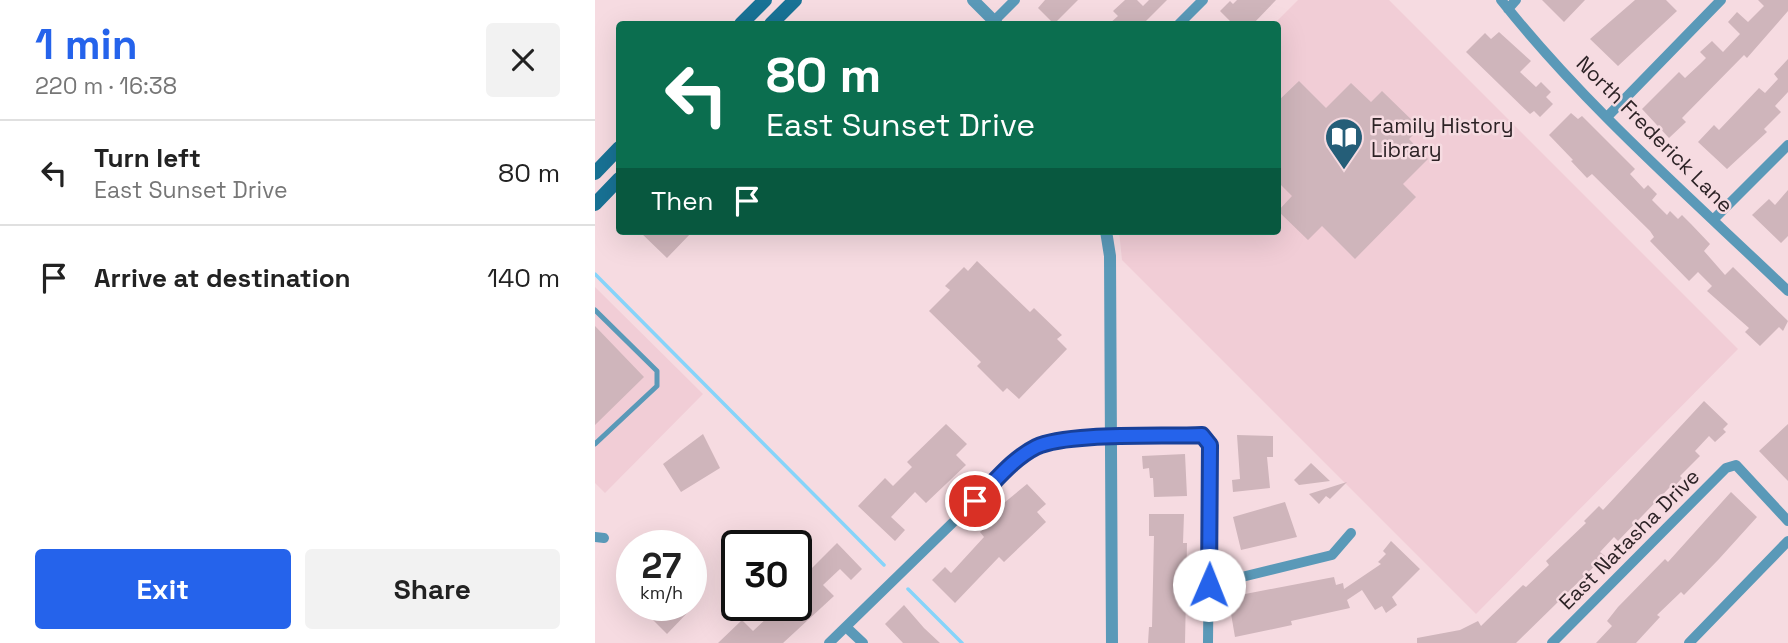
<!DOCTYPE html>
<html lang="en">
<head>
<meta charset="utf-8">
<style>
	:root { --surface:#fff; --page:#f2f2f2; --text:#222; --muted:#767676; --line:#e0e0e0; --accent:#2563eb }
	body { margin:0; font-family:"Space Grotesk",sans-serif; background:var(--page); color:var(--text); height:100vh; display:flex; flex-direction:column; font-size:26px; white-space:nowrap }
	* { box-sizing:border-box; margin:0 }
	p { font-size:23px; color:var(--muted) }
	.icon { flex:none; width:38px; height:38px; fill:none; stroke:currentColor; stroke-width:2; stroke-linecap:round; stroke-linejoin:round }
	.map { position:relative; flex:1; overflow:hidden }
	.panel { display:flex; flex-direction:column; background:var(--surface); width:595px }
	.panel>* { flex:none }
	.hud { position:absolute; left:21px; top:21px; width:665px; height:214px; border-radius:7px; box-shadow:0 7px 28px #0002; background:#0b6e4f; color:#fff; overflow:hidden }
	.speed { position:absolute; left:21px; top:530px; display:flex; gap:14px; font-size:35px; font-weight:700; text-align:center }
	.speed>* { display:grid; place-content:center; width:91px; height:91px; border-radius:50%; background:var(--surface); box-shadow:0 7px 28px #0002; line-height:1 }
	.speed small { font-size:18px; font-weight:400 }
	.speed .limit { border:4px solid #111; border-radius:10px; background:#fff; color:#111 }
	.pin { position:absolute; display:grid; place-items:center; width:60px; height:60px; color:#fff; margin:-30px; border:4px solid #fff; border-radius:50%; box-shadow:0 2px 7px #0007 }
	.me { position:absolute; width:77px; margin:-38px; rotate:1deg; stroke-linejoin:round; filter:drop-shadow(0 0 5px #0008) }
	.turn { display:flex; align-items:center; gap:24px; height:147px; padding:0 35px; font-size:32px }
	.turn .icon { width:91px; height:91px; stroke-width:2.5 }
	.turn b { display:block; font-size:49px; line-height:60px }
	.then { display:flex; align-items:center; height:66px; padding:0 35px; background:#0003; gap:14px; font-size:26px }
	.round { display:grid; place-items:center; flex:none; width:74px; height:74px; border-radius:7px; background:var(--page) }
	.headline { display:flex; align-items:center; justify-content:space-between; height:119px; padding:0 35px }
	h1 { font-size:42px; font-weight:700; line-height:52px; color:var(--accent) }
	.cta { display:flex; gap:14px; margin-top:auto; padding:14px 35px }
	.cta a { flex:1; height:80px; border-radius:7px; background:var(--accent); color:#fff; font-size:28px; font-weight:700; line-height:80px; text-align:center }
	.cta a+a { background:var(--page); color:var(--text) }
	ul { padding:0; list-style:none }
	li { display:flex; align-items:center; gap:21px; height:105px; padding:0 35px; border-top:2px solid var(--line) }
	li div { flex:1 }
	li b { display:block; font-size:26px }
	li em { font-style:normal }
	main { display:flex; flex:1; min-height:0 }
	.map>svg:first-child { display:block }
</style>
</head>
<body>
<main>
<section class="panel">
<div class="headline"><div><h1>1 min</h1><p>220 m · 16:38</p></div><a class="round"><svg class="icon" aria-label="close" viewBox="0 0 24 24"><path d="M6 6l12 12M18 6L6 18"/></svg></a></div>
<ul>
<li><svg class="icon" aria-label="left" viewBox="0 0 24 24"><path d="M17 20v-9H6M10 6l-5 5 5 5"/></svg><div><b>Turn left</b><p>East Sunset Drive</p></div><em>80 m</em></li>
<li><svg class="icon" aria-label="arrive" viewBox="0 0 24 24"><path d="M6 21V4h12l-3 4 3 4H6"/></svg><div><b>Arrive at destination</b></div><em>140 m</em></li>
</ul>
<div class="cta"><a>Exit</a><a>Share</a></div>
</section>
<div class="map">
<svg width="1193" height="643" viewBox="0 0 1193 643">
	<rect width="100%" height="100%" fill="#f6dbe1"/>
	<path fill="#f1cdd6" d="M703 0H794L1143 349 881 614 527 260 524 231H682V24H679Z
		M0 287 108 394 10 493 0 483Z"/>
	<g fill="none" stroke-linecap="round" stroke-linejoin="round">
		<path stroke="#86d4fa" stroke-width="3.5" d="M0 274 289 565
			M313 589 367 643"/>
	</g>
	<path fill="#cfb5bb" d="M450 0H483L459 24 443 8Z
		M530 0H542L548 6 554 0H572L548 24H514L523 16 518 11Z
		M642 0H681L658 24H638L625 11 635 1 638 4Z
		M947 0H990L969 22Z
		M1040 0H1071L1082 11 1023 66 995 39Z
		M1163 0H1193V11L1152 58 1149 55 1087 118 1091 122 1074 138 1047 109 1084 72 1090 78 1105 64 1111 58 1105 52 1117 41 1128 52 1145 34 1133 22 1142 12 1153 22 1169 6Z
		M904 32 936 61 925 72 941 87 946 82 956 92 951 97 958 104 945 117 939 111 935 114 871 52 890 33 896 39Z
		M1193 59V92L1180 106 1186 112 1169 129 1172 132 1132 169 1103 142 1119 125 1124 130 1164 88 1170 93 1183 79 1179 74Z
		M704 81 731 108 756 83 776 102 787 91 825 128 814 139 833 159 808 184 821 197 760 259 727 226 713 240 683 211 697 196 682 181V102Z
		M976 113 983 119 987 116 1040 169 1035 174 1049 189 1053 185 1062 194 1057 200 1072 215 1075 211 1083 219 1087 215 1096 224 1115 244 1109 251 1130 275 1138 267 1193 321 1188 331 1184 327 1165 346 1150 332 1154 328 1112 291 1117 286 1103 272 1094 281 1055 241 1059 237 1055 231 997 174 992 178 976 161 978 160 954 135Z
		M1193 190V236L1186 243 1157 215 1174 199 1180 205Z
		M44 231H98L72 258Z
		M382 261 435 312 439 308 467 335 462 339 472 349 424 399 412 388 408 392 382 366 386 362 334 311 355 290 350 286 369 267 373 271Z
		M0 326 49 377 0 425Z
		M1109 401 1133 424 1128 429 1131 432 1120 442 1114 436 1100 451 1105 456 1085 476 1087 478 1078 488 1076 486 1023 541 1019 537 1005 552 1010 556 921 643H822V638L865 630 883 621 886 626 928 585 931 587 954 565 951 561 991 523 989 521 1004 506 1008 510Z
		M351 424 372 444 361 455 371 465 331 503 320 492 296 517 310 530 300 541 263 506 290 478 298 486 317 467 312 462Z
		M1193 424V481L1164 451Z
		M108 434 125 468 86 492 68 464Z
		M642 435 678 436V457H672L675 488 638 492 637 480 645 479Z
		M590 454 592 496 559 497 558 478H555L554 468 548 469 547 456Z
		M716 463 735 481 704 485 699 480Z
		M752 482 735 499 731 496 724 504 714 494Z
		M432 484 451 504 442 512 451 522 409 562 404 557 360 603 337 580 350 567 356 573 389 537 385 532 407 510 404 507Z
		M1136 492 1162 517 1124 559 1089 595 1086 592 1062 615 1065 617 1041 643H1001L1017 626 1012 621 1023 607 1070 559 1073 562Z
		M690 502 702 537 646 550 638 517Z
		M554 514H589L588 543H592L590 643H553L554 627H557L559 536H554Z
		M796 541 825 569 797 597 802 605 791 613 787 606 780 610 767 590 752 600 755 608 696 621 697 625 640 637 634 602 645 600V595L739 577 741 585 748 583 749 589 786 564 783 562 791 554 788 551Z
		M242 543 267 569 256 580 245 569 228 585 239 596 188 643H123L147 620 158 631 175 615 166 606H201V584Z
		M37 571V598L23 585Z
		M309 605 329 628 345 643H308L290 624Z
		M44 606H91L95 610 72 634Z"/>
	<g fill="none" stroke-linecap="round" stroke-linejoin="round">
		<path stroke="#5a99b8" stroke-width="5" d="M0 310 62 371V386L0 444"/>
		<path stroke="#5a99b8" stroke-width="10" d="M906 0C990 106 1095 197 1193 291
			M913 9 921 0
			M399 21 420 0
			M584 24 608 0
			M1013 116 1126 0
			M1118 220 1193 145
			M0 537 9 538
			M614 585 737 555 756 533
			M251 627 268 643
			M234 643 418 464 440 448 463 440 607 435 615 445 613 643
			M957 643 1131 468 1141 465 1193 521
			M1094 643 1193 541"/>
		<path stroke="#5a99b8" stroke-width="12" d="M378 0 402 24
			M511 231 515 256 517 643"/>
		<path stroke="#187295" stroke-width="14" d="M146 24 170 0
			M176 24 200 0
			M0 173 24 148
			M0 204 24 179"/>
	</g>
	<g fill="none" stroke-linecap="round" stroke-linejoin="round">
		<defs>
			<path id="route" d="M380 501C399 483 417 459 441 447 472 432 568 437 607 435L615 445 614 585"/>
		</defs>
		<use href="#route" stroke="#184099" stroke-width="18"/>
		<use href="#route" stroke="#2563eb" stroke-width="12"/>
	</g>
	<defs>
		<symbol id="library-pin" viewBox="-11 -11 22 30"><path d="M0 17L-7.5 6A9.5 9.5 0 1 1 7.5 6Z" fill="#255e78" stroke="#f6dbe1"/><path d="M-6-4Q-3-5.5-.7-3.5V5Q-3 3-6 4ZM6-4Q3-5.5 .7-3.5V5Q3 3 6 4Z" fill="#fff"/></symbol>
	</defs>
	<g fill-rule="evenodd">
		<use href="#library-pin" x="727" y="115" width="44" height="60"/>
	</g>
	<g text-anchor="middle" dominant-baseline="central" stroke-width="5" stroke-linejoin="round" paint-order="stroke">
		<g font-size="21" fill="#2d2326" stroke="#f6dbe1" text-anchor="start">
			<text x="776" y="125">Family History<tspan x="776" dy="24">Library</tspan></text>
		</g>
		<g font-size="21" fill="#2d2326" stroke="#f6dbe1">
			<text transform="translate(1060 134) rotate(45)">North Frederick Lane</text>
			<text transform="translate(1034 539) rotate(-45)">East Natasha Drive</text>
		</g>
	</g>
</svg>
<div class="speed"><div>27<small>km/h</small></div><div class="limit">30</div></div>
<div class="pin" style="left:380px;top:501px;background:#d93025"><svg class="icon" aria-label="arrive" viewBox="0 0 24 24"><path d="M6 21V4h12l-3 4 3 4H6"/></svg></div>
<svg class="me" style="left:614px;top:585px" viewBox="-20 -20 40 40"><circle r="19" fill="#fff"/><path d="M0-13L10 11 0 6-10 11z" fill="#2563eb"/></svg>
<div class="hud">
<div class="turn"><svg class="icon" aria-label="left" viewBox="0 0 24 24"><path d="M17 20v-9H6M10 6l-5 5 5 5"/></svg><div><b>80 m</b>East Sunset Drive</div></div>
<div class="then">Then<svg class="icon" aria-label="arrive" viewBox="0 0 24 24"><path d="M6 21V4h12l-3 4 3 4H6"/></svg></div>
</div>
</div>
</main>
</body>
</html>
